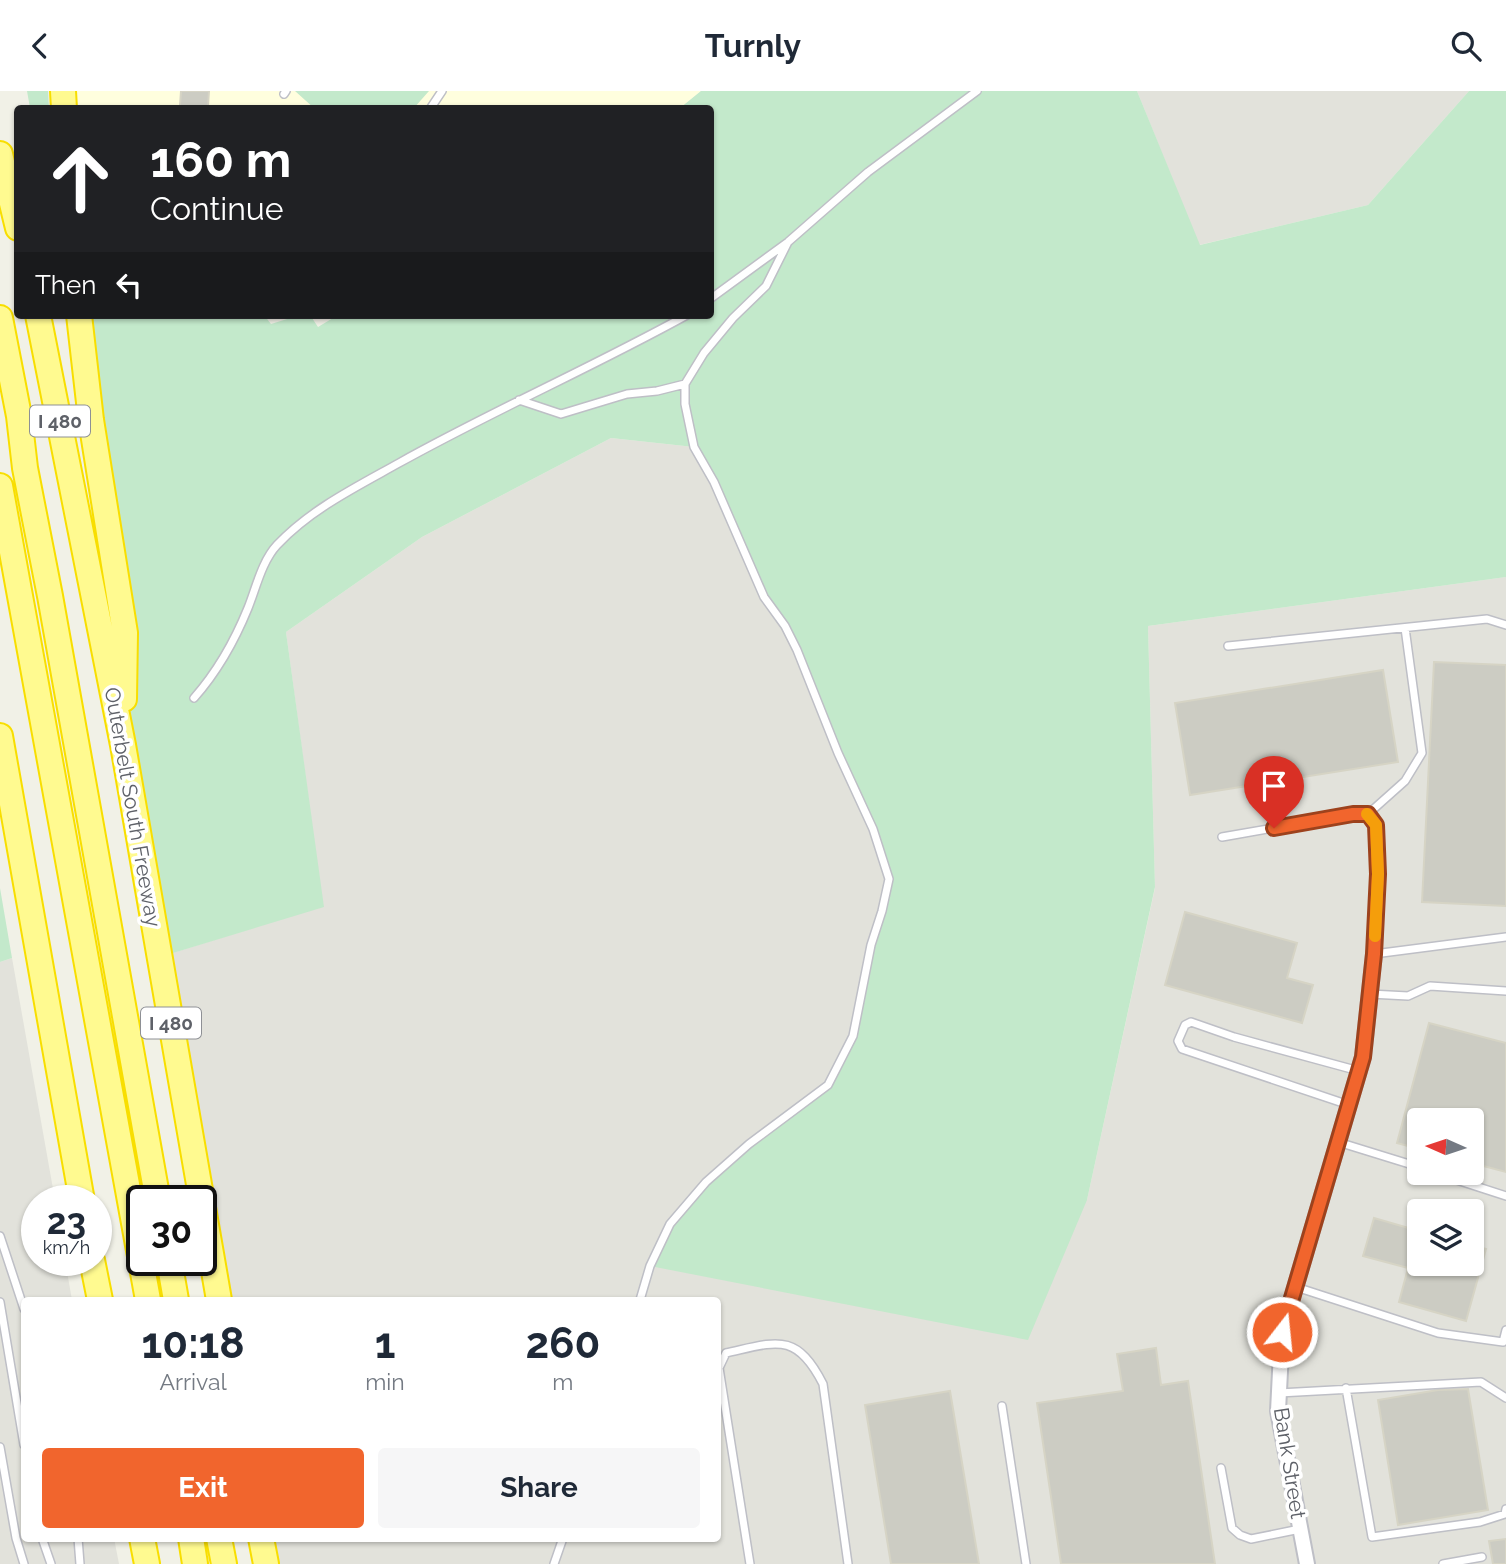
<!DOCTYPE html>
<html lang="en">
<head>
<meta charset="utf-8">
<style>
	:root { --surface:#fff; --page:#f6f6f7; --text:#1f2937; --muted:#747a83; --accent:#f1652d }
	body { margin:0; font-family:Raleway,sans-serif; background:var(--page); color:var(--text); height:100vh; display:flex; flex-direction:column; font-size:26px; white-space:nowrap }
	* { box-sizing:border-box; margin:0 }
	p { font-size:23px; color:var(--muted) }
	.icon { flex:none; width:38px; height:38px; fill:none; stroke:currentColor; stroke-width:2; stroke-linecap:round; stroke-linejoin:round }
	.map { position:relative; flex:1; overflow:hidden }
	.panel { position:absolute; left:21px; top:1206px; width:700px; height:245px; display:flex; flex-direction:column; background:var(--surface); border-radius:7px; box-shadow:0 2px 5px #0004 }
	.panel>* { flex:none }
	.hud { position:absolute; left:14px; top:14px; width:700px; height:214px; border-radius:7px; box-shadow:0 2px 5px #0004; background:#202124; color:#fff; overflow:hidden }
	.needle { width:46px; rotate:273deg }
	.tools { position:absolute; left:1407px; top:1017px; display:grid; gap:14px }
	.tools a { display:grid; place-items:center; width:77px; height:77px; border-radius:7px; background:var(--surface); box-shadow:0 2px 5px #0004; font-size:35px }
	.speed { position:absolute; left:21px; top:1094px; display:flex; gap:14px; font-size:35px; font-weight:700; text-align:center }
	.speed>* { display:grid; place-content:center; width:91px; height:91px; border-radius:50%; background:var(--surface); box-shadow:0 2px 5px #0004; line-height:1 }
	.speed small { font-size:18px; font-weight:400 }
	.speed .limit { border:4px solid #111; border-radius:10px; background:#fff; color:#111 }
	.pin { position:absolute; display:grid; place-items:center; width:60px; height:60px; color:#fff; margin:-72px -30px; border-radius:50% 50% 50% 0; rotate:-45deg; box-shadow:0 0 7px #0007 }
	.pin .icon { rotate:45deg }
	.me { position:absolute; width:77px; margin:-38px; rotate:16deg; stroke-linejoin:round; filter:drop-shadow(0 0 5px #0008) }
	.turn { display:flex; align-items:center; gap:24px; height:147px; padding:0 21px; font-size:32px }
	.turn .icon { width:91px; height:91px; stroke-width:2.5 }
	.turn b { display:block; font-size:49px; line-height:60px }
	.then { display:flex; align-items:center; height:66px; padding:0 21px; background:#0003; gap:14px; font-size:26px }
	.eta { display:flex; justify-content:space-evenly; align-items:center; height:119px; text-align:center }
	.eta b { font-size:42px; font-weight:700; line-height:49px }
	.primary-button { display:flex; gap:14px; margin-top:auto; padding:14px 21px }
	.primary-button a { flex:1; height:80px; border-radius:7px; background:var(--accent); color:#fff; font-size:28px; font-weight:700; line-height:80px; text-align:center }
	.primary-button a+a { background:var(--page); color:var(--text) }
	header { display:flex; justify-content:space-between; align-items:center; height:91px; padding:0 21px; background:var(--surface); font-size:32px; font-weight:700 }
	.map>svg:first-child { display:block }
</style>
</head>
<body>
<header><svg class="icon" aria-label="back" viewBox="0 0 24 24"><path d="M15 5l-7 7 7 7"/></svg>Turnly<svg class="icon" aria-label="search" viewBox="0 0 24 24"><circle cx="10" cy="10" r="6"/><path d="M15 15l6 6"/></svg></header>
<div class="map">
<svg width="1506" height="1473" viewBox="0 0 1506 1473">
	<rect width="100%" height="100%" fill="#f1f1e7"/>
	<path fill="#fffede" d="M75 0H701L680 18H75Z"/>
	<path fill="#e2e2db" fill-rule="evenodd" d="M1137 0H1469L1368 114 1199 154Z
		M611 347 694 356 785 535 1087 1109 1155 797 1148 535 1506 486V1473H266L261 1447H718V1209H220L160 866 323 815 286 541 422 446ZM1419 1029H1472V1082H1419ZM1419 1120H1472V1172H1419Z
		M12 867 55 1109 37 1110V1169H65L72 1209H24V1447H114L119 1473H0V871Z"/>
	<path fill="#c3e9cb" d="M27 0H48L49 17H30Z
		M295 0H429L414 17 315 18Z
		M701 0H1137L1200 154 1368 114 1469 0H1506V486L1148 535 1155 796 1087 1109 1028 1249 650 1175 670 1133 706 1091 828 994 853 945 889 788 873 738 797 559 764 506 694 356 611 347 422 446 286 541 324 816 160 866 123 654 125 542 79 224H264L271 233 300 224H310L318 236 338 224H710V18L680 17Z
		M0 797 12 867 0 871Z"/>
	<path fill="#ccccc3" stroke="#d6d4c5" stroke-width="2" d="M181 0H209L208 15H180Z
		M1434 571 1506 574V815L1422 811Z
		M1383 579 1398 671 1190 704 1175 612Z
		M1185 821 1297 852 1287 887 1313 894 1302 932 1165 894Z
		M1429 932 1506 952V1081L1472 1072V1029H1419V1058L1397 1052Z
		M1374 1127 1419 1140V1172H1472V1154L1486 1158 1466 1230 1399 1211 1408 1177 1363 1165Z
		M1156 1257 1161 1294 1188 1290 1215 1473H1061L1037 1312 1123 1300 1117 1263Z
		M1468 1298 1488 1419 1398 1434 1378 1309 1438 1299Z
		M950 1300 979 1473H891L865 1314Z
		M1506 1448V1473H1493L1489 1450Z"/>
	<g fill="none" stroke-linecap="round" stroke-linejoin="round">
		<defs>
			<path id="service" d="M284 3 286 0
				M430 18 442 0
				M710 208 788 151 868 81 977 0
				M519 309 561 323 627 303 657 300 685 293 704 262 733 227 766 195 788 151
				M1228 555 1487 528 1506 534
				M194 607C217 581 235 549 248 517 256 497 262 470 277 454 311 418 356 396 399 372 494 319 593 276 687 224
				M1368 723 1405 690 1422 662 1405 537
				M1222 746 1353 723H1368L1376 734 1377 754 1374 863 1506 846
				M1370 903 1408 905 1430 895 1506 900
				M1349 1014 1182 958 1178 950 1185 934 1191 931 1234 946 1359 980
				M1338 1051 1419 1076
				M1435 1082 1506 1105
				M0 1145 24 1218
				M1296 1196 1438 1242 1503 1251 1506 1239
				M640 1209 650 1175 670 1133 706 1091 749 1053 828 994 853 945 871 854 882 820 889 788 873 738 838 662 797 559 785 535 764 506 714 391 694 356 685 313V293
				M0 1211 24 1354
				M1346 1297 1372 1446 1480 1431 1505 1423 1506 1418
				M1279 1302 1481 1291 1506 1307
				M1002 1315 1026 1473
				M0 1356 16 1447 24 1473
				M1221 1377 1232 1437 1240 1444 1251 1448 1300 1438
				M42 1447 51 1473
				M78 1447 80 1473
				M554 1473 563 1447
				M750 1473 719 1277 726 1262C776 1251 796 1240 823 1293L848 1473
				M1443 1473 1482 1466"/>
			<path id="minor" d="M1307 1473 1278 1320 1282 1241 1363 966 1374 863"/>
			<path id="motorway" d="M63 0 64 18
				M0 63 18 137
				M38 224 123 654 219 1209
				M79 224 91 329 125 542 124 608
				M0 227 19 325 25 377 50 505 158 1110
				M0 395 148 1209
				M0 645 82 1110
				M92 1169 100 1209
				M169 1169 176 1209
				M142 1447 147 1473
				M191 1447 195 1473
				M219 1447 224 1473
				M261 1447 266 1473"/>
		</defs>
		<use href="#service" stroke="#bebfc6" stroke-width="10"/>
		<use href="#minor" stroke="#bebfc6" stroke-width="18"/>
		<use href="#motorway" stroke="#f8de00" stroke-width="28"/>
		<use href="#service" stroke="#fff" stroke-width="7"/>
		<use href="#minor" stroke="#fff" stroke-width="14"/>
		<use href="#motorway" stroke="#fffa90" stroke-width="24"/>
	</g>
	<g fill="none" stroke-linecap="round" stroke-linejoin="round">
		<defs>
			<path id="route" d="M1274 737 1353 723H1368L1376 734 1378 783 1374 863 1363 966 1282 1241"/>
		</defs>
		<use href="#route" stroke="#9d421d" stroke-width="18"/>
		<use href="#route" stroke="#f1652d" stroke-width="12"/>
		<path stroke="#f59e0b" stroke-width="12" d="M1367 723 1376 734 1378 783 1375 845"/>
	</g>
	<g text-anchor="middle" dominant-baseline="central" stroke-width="7" stroke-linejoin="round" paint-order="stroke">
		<g fill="#fff" stroke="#8e9095" stroke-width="2">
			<rect x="30" y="314.5" width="60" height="31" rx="5"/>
			<rect x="141" y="916.5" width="60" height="31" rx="5"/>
		</g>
		<g font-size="19" font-weight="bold" fill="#5e6168">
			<text x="60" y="330">I 480</text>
			<text x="171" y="932">I 480</text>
		</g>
		<g font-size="21" fill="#5e6168" stroke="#fff">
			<text transform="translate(133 716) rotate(80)">Outerbelt South Freeway</text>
			<text transform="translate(1290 1372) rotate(81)">Bank Street</text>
		</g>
	</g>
</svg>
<div class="tools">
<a><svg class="needle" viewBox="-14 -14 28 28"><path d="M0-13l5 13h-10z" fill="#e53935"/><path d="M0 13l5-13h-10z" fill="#747a83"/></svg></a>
<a><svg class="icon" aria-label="layers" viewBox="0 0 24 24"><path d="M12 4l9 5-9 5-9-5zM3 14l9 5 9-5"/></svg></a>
</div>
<div class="speed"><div>23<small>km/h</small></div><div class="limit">30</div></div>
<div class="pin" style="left:1274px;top:737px;background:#d93025"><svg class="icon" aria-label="arrive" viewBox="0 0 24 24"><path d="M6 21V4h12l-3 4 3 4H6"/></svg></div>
<svg class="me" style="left:1282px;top:1241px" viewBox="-20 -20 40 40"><circle r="17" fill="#f1652d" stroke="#fff" stroke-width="3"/><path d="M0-11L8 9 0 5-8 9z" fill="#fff"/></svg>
<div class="hud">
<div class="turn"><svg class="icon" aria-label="ahead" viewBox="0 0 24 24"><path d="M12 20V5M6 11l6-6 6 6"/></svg><div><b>160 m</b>Continue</div></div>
<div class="then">Then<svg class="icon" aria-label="left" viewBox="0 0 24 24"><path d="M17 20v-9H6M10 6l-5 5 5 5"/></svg></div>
</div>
<section class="panel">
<div class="eta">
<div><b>10:18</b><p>Arrival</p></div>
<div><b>1</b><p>min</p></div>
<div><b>260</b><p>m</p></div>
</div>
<div class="primary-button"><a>Exit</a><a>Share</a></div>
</section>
</div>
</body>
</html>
